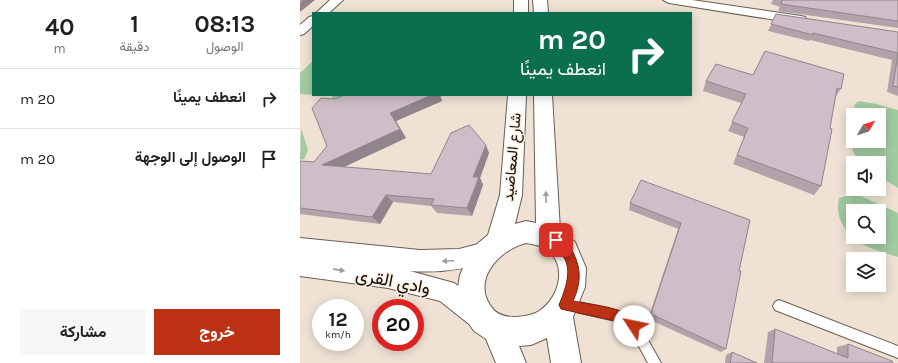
<!DOCTYPE html>
<html lang="ar">
<head>
<meta charset="utf-8">
<style>
	:root { --surface:#fff; --page:#f6f6f6; --text:#202124; --muted:#757577; --line:#e0e0e0; --accent:#bd3215 }
	body { margin:0; font-family:Karla,Vazirmatn,sans-serif; background:var(--page); color:var(--text); direction:rtl; height:100vh; display:flex; flex-direction:column; font-size:15px; white-space:nowrap }
	* { box-sizing:border-box; margin:0 }
	p { font-size:13px; color:var(--muted) }
	.icon { flex:none; width:22px; height:22px; fill:none; stroke:currentColor; stroke-width:2; stroke-linecap:round; stroke-linejoin:round }
	.map { position:relative; flex:1; overflow:hidden; direction:ltr }
	.panel { display:flex; flex-direction:column; background:var(--surface); width:300px }
	.panel>* { flex:none }
	.hud { position:absolute; left:12px; top:12px; width:380px; height:84px; border-radius:0px; box-shadow:0 2px 10px #0003; direction:rtl; background:#0b6e4f; color:#fff; overflow:hidden }
	.needle { width:26px; rotate:51deg }
	.tools { position:absolute; left:546px; top:108px; display:grid; gap:8px }
	.tools a { display:grid; place-items:center; width:40px; height:40px; border-radius:0px; background:var(--surface); box-shadow:0 2px 10px #0003; font-size:20px }
	.speed { position:absolute; left:12px; top:299px; display:flex; gap:8px; font-size:20px; font-weight:700; text-align:center }
	.speed>* { display:grid; place-content:center; width:52px; height:52px; border-radius:50%; background:var(--surface); box-shadow:0 2px 10px #0003; line-height:1 }
	.speed small { font-size:10px; font-weight:400 }
	.speed .limit { border:6px solid #d22; background:#fff; color:#111 }
	.pin { position:absolute; display:grid; place-items:center; width:34px; height:34px; color:#fff; margin:-17px; border-radius:8px; box-shadow:0 2px 6px #0006 }
	.me { position:absolute; width:44px; margin:-22px; rotate:304deg; stroke-linejoin:round; filter:drop-shadow(0 0 3px #0008) }
	.turn { display:flex; align-items:center; gap:14px; height:84px; padding:0 20px; font-size:18px }
	.turn .icon { width:52px; height:52px; stroke-width:2.5 }
	.turn b { display:block; font-size:28px; line-height:34px }
	.eta { display:flex; justify-content:space-evenly; align-items:center; height:68px; text-align:center }
	.eta b { font-size:24px; font-weight:700; line-height:28px }
	.action { display:flex; gap:8px; margin-top:auto; padding:8px 20px }
	.action a { flex:1; height:46px; border-radius:0px; background:var(--accent); color:#fff; font-size:16px; font-weight:700; line-height:46px; text-align:center }
	.action a+a { background:var(--page); color:var(--text) }
	ul { padding:0; list-style:none }
	li { display:flex; align-items:center; gap:12px; height:60px; padding:0 20px; border-top:1px solid var(--line) }
	li div { flex:1 }
	li b { display:block; font-size:15px }
	li em { font-style:normal }
	main { display:flex; flex:1; min-height:0 }
	.map>svg:first-child { display:block }
</style>
</head>
<body>
<main>
<div class="map">
<svg width="598" height="363" viewBox="0 0 598 363">
	<rect width="100%" height="100%" fill="#efe2d5"/>
	<path fill="#a2cba0" fill-rule="evenodd" d="M13 61V95H53L33 100 32 96 0 94V73Z
		M559 101 576 104 598 110V188L579 176V163H561C545 147 551 125 555 104ZM553 115H579V141H553Z
		M1 128 8 150 4 159 0 160Z
		M552 194 561 196 598 213V257C586 253 573 250 562 244 546 236 534 216 539 198ZM553 211H579V237H553Z"/>
	<g fill="none" stroke-linecap="round" stroke-linejoin="round">
		<defs>
			<path id="service" d="M266 299 327 313 338 322 361 363H348L330 330 320 322 262 309 260 305 262 301Z
				M479 300 598 346V358L475 310 473 306 475 302Z"/>
			<path id="minor" d="M30 0H43L29 13H16Z
				M363 0H392L501 16 505 17 507 20 505 23 501 24 369 3Z
				M13 16V26L4 34 0 35V25L9 17Z
				M0 238 120 250 159 249 186 242 194 245 197 252 194 259C166 270 139 273 110 271L154 283 187 306 190 315 187 324 178 327 169 324 140 301 88 288 0 276Z"/>
			<path id="tertiary" d="M214 0H228V13H214Z
				M233 0H247L248 13H234Z
				M208 95H226L222 195 215 224 226 221 236 223 234 95H252L260 230 275 242 286 268 285 287 273 317 281 363H251L247 338 231 345 219 346 226 363H196L186 339 174 331 167 321 159 300 158 287 160 275 169 254 177 244 188 235 200 195ZM226 243C231 244 239 245 244 248 269 262 260 298 239 311 231 316 224 316 215 317 207 317 199 316 193 309 170 282 198 250 226 243Z"/>
		</defs>
		<use href="#service" stroke="#695e53" stroke-width="2"/>
		<use href="#minor" stroke="#695e53" stroke-width="2"/>
		<use href="#tertiary" stroke="#695e53" stroke-width="2"/>
		<use href="#service" fill="#fff" fill-rule="evenodd"/>
		<use href="#minor" fill="#fff" fill-rule="evenodd"/>
		<use href="#tertiary" fill="#fff" fill-rule="evenodd"/>
	</g>
	<path fill="#b2a3ab" d="M473 0H598V28L478 11 480 7 471 4Z
		M476 14 598 32V96L587 92 592 60 510 40 509 41 468 31Z
		M465 51 541 89 536 96 530 128 521 186 514 195 433 164 444 137 428 131 441 103 403 91 406 81 453 75Z
		M44 95H140L142 101 96 121 106 138 44 167 131 174 189 153 180 178 183 185 172 216 137 213 131 206 93 202 80 224 0 214V161L14 162 27 146 35 99Z
		M341 180 439 271 426 349 421 352 348 319 378 229 329 210 330 203Z
		M475 329 537 354V347L548 344 593 363H464L468 332Z
		M432 352 457 363H425L426 355Z"/>
	<path fill="#91858b" d="M4 0H15L0 12V3Z
		M132 95H140L142 101 96 121 106 138 31 173 22 165 90 113Z
		M186 145 189 153 180 178 183 185 172 216 167 208 173 177Z
		M86 195 93 202 80 224 72 217Z"/>
	<path fill="#cfbec7" stroke="#91858b" d="M0 0H4L0 3Z
		M482 0H598V21L481 4Z
		M476 14 598 32V87L593 86 598 53 513 33V35L471 24Z
		M465 51 544 74 541 89 537 88 530 128 532 129 521 186 437 155 448 128 432 122 446 94 406 81 416 64 453 75Z
		M44 95H132L90 113 100 129 22 165 131 174 151 133 169 125 186 145 173 177H179L167 208 131 205 134 199 86 195 72 217 0 208V161L14 162 27 146 12 108 21 98 35 99Z
		M341 180 450 220 439 271H441L426 349 351 314 381 223 330 203Z
		M475 329 548 358V344L592 361 593 363H472Z
		M432 352 457 363H430Z"/>
	<defs><path id="oneway-solid" d="M-6-.8H1V-3.2L6.5 0L1 3.2V.8H-6Z"/></defs>
	<g fill="#a09e9d">
		<use href="#oneway-solid" transform="translate(246 197) rotate(-92)"/>
		<use href="#oneway-solid" transform="translate(148 261) rotate(177)"/>
		<use href="#oneway-solid" transform="translate(39 270) rotate(8)"/>
	</g>
	<path fill="#bd3215" stroke="#7b200e" d="M256 236C269 240 278 259 279 272 280 281 277 293 273 301 292 305 331 307 340 326L338 331 334 332 320 322 261 309 259 305C265 290 273 270 263 256 259 250 254 246 251 240L252 237Z"/>
	<g text-anchor="middle" dominant-baseline="central" stroke-width="3" stroke-linejoin="round" paint-order="stroke">
		<g font-size="15" fill="#110d09" stroke="#fcefe3">
			<text transform="translate(212 157) rotate(-85)">شارع المعاضيد</text>
		</g>
		<g font-size="18" fill="#110d09" stroke="#fcefe3">
			<text transform="translate(93 281) rotate(11)">وادي القرى</text>
		</g>
	</g>
</svg>
<div class="tools">
<a><svg class="needle" viewBox="-14 -14 28 28"><path d="M0-13l5 13h-10z" fill="#e53935"/><path d="M0 13l5-13h-10z" fill="#757577"/></svg></a>
<a><svg class="icon" aria-label="sound" viewBox="0 0 24 24"><path d="M4 9h4l5-4v14l-5-4H4zM17 9q2 3 0 6"/></svg></a>
<a><svg class="icon" aria-label="search" viewBox="0 0 24 24"><circle cx="10" cy="10" r="6"/><path d="M15 15l6 6"/></svg></a>
<a><svg class="icon" aria-label="layers" viewBox="0 0 24 24"><path d="M12 4l9 5-9 5-9-5zM3 14l9 5 9-5"/></svg></a>
</div>
<div class="speed"><div>12<small>km/h</small></div><div class="limit">20</div></div>
<div class="pin" style="left:256px;top:240px;background:#d93025"><svg class="icon" aria-label="arrive" viewBox="0 0 24 24"><path d="M6 21V4h12l-3 4 3 4H6"/></svg></div>
<svg class="me" style="left:334px;top:326px" viewBox="-20 -20 40 40"><circle r="19" fill="#fff"/><path d="M0-13L10 11 0 6-10 11z" fill="#bd3215"/></svg>
<div class="hud">
<div class="turn"><svg class="icon" aria-label="right" viewBox="0 0 24 24"><path d="M7 20v-9h11M14 6l5 5-5 5"/></svg><div><b>20 m</b>انعطف يمينًا</div></div>
</div>
</div>
<section class="panel">
<div class="eta">
<div><b>08:13</b><p>الوصول</p></div>
<div><b>1</b><p>دقيقة</p></div>
<div><b>40</b><p>m</p></div>
</div>
<ul>
<li><svg class="icon" aria-label="right" viewBox="0 0 24 24"><path d="M7 20v-9h11M14 6l5 5-5 5"/></svg><div><b>انعطف يمينًا</b></div><em>20 m</em></li>
<li><svg class="icon" aria-label="arrive" viewBox="0 0 24 24"><path d="M6 21V4h12l-3 4 3 4H6"/></svg><div><b>الوصول إلى الوجهة</b></div><em>20 m</em></li>
</ul>
<div class="action"><a>خروج</a><a>مشاركة</a></div>
</section>
</main>
</body>
</html>
